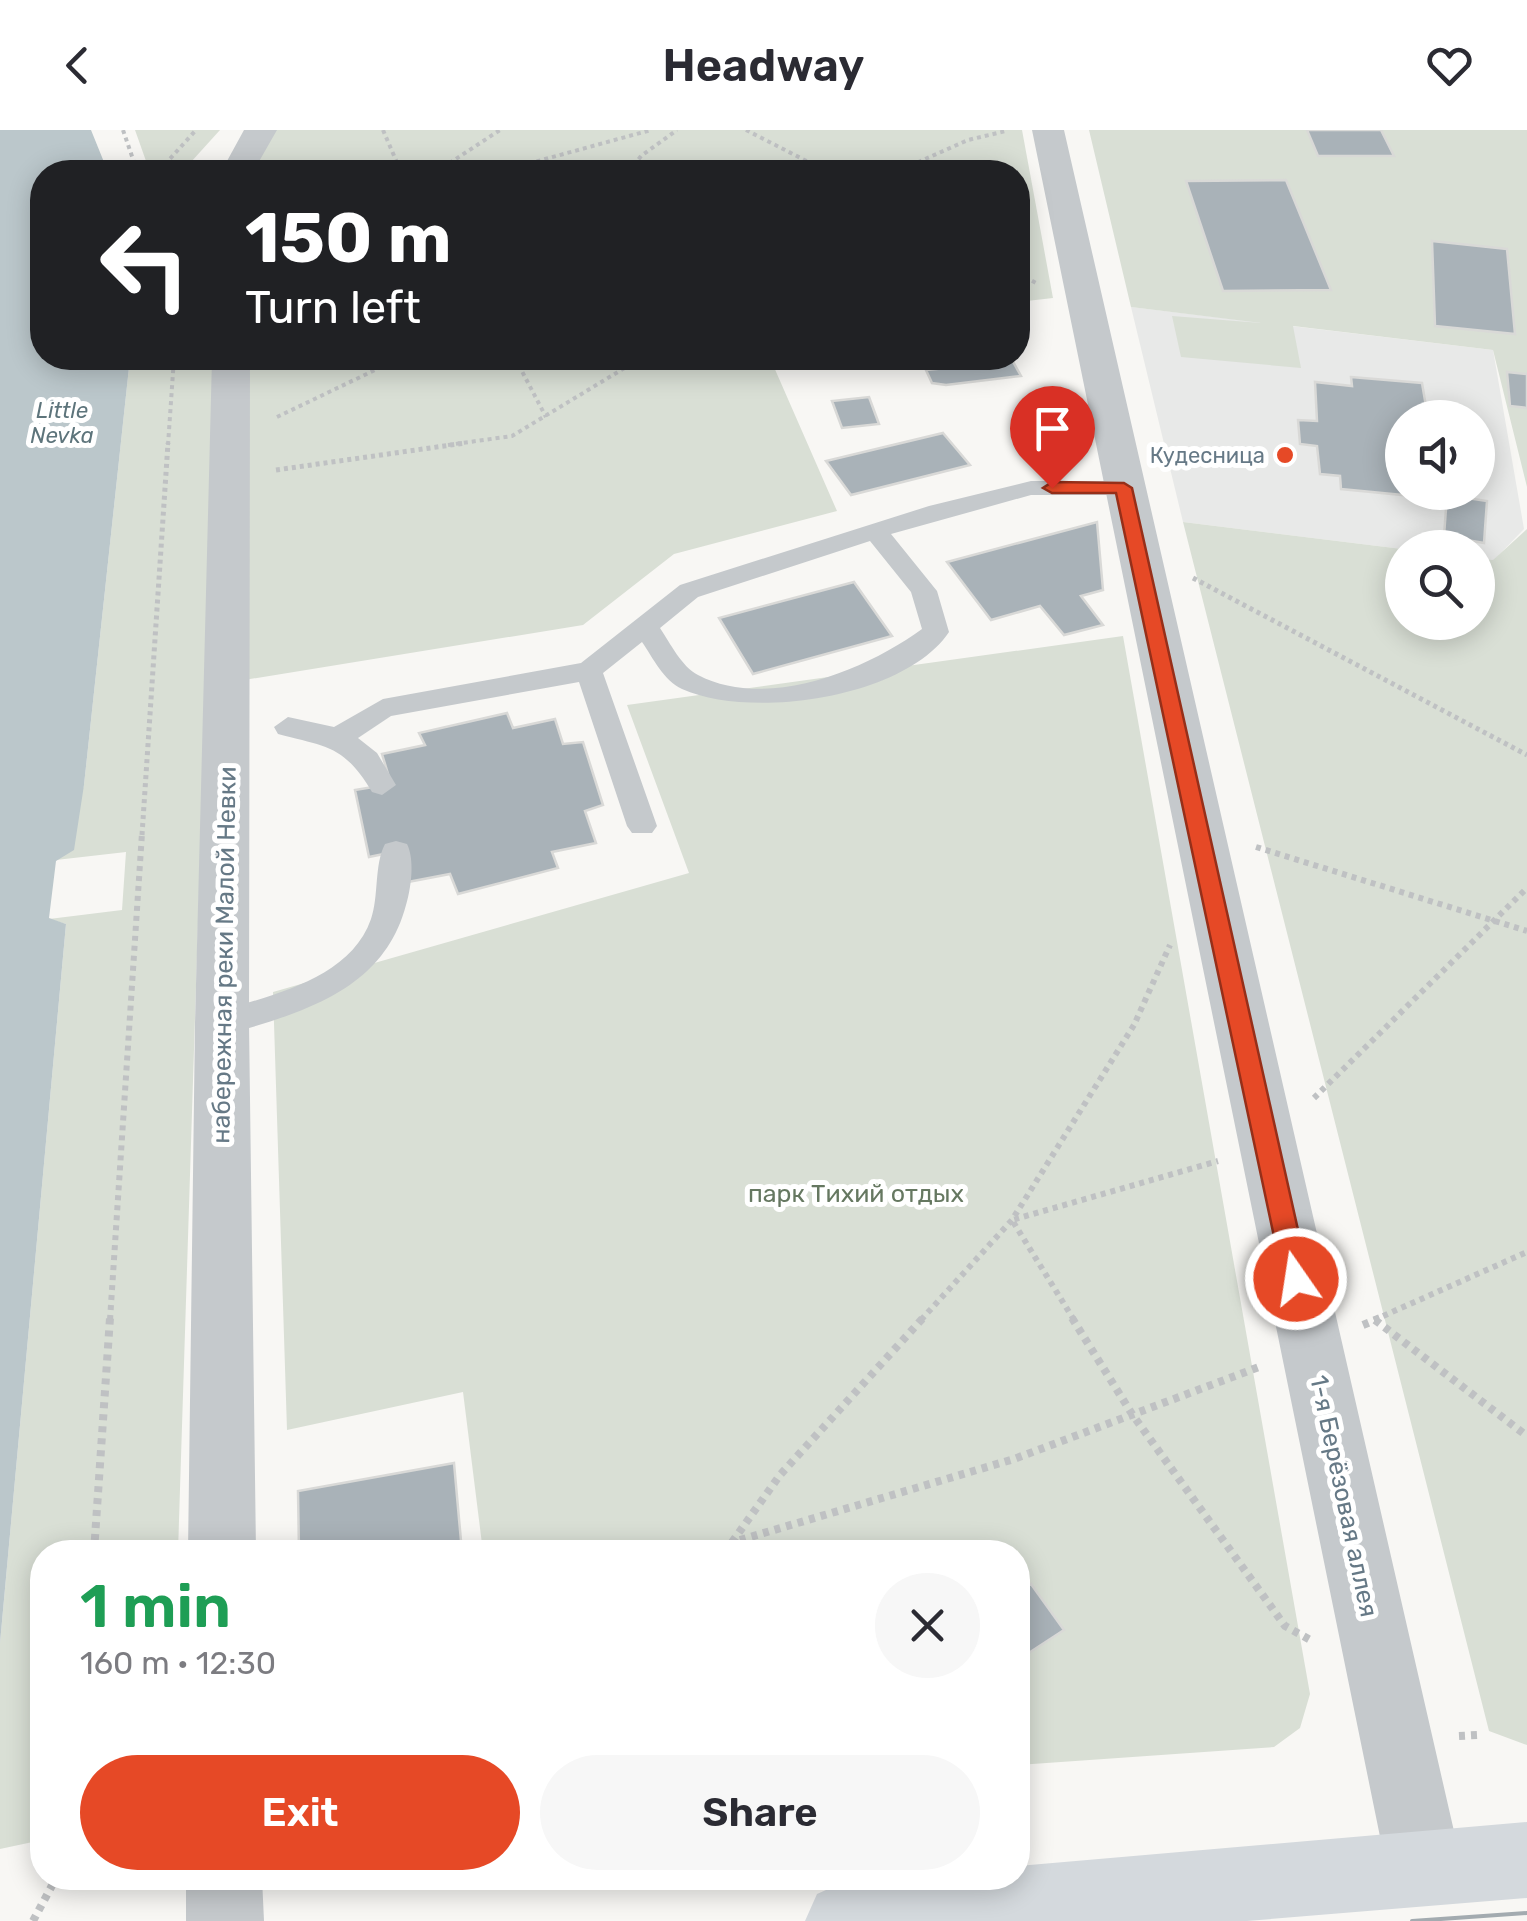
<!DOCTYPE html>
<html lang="en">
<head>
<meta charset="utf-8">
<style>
	:root { --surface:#fff; --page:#f7f7f7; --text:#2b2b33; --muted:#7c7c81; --accent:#e64926 }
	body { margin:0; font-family:Rubik,sans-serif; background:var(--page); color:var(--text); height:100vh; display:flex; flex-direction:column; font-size:38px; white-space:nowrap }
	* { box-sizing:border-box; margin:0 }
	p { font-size:32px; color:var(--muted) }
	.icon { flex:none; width:55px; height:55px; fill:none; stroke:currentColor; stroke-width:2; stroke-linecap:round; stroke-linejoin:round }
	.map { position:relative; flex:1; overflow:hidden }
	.drawer { position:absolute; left:30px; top:1410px; width:1000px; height:350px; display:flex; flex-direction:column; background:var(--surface); border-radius:40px; box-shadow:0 5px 25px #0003 }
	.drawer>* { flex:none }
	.top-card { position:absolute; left:30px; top:30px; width:1000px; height:210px; border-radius:40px; box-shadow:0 5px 25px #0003; background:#202124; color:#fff; overflow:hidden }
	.buttons { position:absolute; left:1385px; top:270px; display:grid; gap:20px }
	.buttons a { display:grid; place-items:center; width:110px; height:110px; border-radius:50%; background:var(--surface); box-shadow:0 5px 25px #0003; font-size:50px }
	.pin { position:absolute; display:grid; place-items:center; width:85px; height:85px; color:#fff; margin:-102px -42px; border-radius:50% 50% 50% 0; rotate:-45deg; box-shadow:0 0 10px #0007 }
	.pin .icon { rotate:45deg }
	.me { position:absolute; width:110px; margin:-55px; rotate:347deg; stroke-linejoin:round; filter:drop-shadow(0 0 8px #0008) }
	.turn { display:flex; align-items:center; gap:35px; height:210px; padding:0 50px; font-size:45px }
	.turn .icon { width:130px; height:130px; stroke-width:2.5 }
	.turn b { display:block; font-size:70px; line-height:85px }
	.round { display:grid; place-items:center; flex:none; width:105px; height:105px; border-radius:52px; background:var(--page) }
	.overview { display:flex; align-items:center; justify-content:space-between; height:170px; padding:0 50px }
	h1 { font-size:60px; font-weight:600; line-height:75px; color:#1e9e55 }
	.button { display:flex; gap:20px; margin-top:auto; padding:20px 50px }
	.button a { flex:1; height:115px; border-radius:60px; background:var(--accent); color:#fff; font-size:40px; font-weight:600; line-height:115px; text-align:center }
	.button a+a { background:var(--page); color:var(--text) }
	header { display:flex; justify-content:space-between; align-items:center; height:130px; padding:0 50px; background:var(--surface); font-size:45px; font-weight:600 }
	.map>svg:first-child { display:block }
</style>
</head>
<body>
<header><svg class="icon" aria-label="back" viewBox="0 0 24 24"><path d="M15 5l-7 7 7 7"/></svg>Headway<svg class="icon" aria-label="heart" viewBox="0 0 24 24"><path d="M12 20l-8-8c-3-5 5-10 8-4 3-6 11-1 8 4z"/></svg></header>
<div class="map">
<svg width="1527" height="1791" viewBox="0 0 1527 1791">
	<rect width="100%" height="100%" fill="#f8f7f4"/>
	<path fill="#e8e9e8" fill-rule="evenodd" d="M1131 177 1493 220 1524 399 1493 431 1478 429V418L1402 419 1183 392ZM1402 288H1478V362H1402Z"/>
	<path fill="#d9dfd5" d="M135 0H220L191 32 146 31Z
		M274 0H1022L1053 168 1018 172V42H249L262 11Z
		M1089 0H1527V357L1493 220 1293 196 1301 238 1181 227 1172 186 1261 193 1131 177Z
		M130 228H216L178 1422H42V1710L0 1719V1513L66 794 49 789 122 780 126 722 56 730 64 723 84 655Z
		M246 228H770L837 381 674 424 583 495 244 550Z
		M1183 392 1402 419V492H1478V429L1493 430 1527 399V1615L1489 1601Z
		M1123 506 1310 1564 1300 1598 1274 1617 1018 1635V1422H483L463 1262 287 1300 273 862 689 743 627 575Z"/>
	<path fill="#bbc7cb" d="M0 0H91L108 42H42V228H130L84 655 74 720 56 731 49 788 66 794 0 1513Z"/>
	<path fill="#a9b2b8" stroke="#d9d9d7" stroke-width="2.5" d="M1307 0H1381L1394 26H1318Z
		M1286 50 1331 160 1223 161 1186 51Z
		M1432 111 1507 119 1515 204 1435 196Z
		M1011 228 1021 246 946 255 932 253 926 240 937 239 935 234Z
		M1507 242 1527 244V278L1510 276Z
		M1351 247 1422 253 1428 288H1402L1403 365 1341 359 1340 346 1320 344 1317 316 1300 314 1298 290 1317 291 1315 252 1352 256Z
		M869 267 879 294 842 298 832 271Z
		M943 303 970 335 851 365 826 331Z
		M1447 365 1487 371 1484 413 1444 406Z
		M1097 392 1103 460 1081 466 1103 495 1064 505 1040 476 991 490 947 432Z
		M854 452 892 506 753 544 719 488Z
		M507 583 513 598 555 589 563 614 583 612 603 675 585 681 596 713 552 722 558 738 458 764 450 744 408 752 403 720 369 727 355 660 391 654 382 624 425 615 419 603Z
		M454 1333 462 1422H299L298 1361Z
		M1031 1454 1064 1500 1018 1530V1462Z"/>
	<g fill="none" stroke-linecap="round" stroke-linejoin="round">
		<path stroke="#bfc1c3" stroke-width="4" stroke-dasharray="4 4" stroke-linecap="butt" d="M123 0 136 38 159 41 196 0
			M383 0 401 42
			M746 0 828 42
			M436 42 500 0
			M498 42 651 0
			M629 42 641 26 677 0
			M896 42 968 10 1006 1
			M1018 143 1038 154
			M515 228 546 287
			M277 287 400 228
			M168 315 174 228
			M448 315 512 306 641 228"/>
		<path stroke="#bfc1c3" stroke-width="5" stroke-dasharray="4 4" stroke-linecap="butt" d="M276 340 465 313
			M1193 448 1527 625
			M142 705 168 313"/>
		<path stroke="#bfc1c3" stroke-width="6" stroke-dasharray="5 5" stroke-linecap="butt" d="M1256 717 1527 801
			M1314 968 1527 758
			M110 1190 142 703
			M921 1190 1012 1090 1134 895 1170 815
			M1074 1190 1012 1090 1218 1031
			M1374 1190 1527 1122"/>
		<path stroke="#bfc1c3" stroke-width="8" stroke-dasharray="6 6" stroke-linecap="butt" d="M1072 1188 1132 1284 1285 1496 1314 1512
			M1375 1190 1527 1306
			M1363 1195 1380 1188
			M740 1410 1014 1329 1259 1237
			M94 1422 110 1188
			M725 1422 780 1345 923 1188
			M1459 1606 1477 1605
			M33 1791 56 1748"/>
		<path fill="#c5c9cc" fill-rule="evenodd" d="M1031 351H1124L1136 358 1124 365H1031L891 404 937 461 949 502C905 568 751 590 682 559 664 551 653 528 642 512L603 543 657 696 652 703H632L627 696 579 552 391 586 358 608 377 623 396 655 382 665 372 662C344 615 327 617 278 604L274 597 288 587 334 597 383 569 581 533 680 455 929 376ZM870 411 911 462 922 499C866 540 767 581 698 545 682 537 670 513 660 498L698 467Z
			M396 711 407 714C415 730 411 758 406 775 383 862 300 883 222 906L211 902 206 893 211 884C265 866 349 852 371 789 379 766 374 735 385 714Z"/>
		<path fill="#c5c9cc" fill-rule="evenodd" d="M244 0H277L253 42H221Z
			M1032 0H1064L1462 1736 1451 1763 1424 1774 1397 1763 1386 1736Z
			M212 228H250L249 893 256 1422H188L195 893Z
			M186 1748H262L264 1791H186Z"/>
		<path fill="#d4d9dd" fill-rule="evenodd" d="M1527 1692V1768L1247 1791H805L817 1764 844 1752 895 1748H1018V1736Z"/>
		<path stroke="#a3abb0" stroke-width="4" d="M1412 1791 1527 1783"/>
	</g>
	<path fill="#e64926" stroke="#962f19" stroke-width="2.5" d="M1124 353 1132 358 1309 1149 1296 1160 1283 1149 1116 363H1052L1043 358 1052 352Z"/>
	<circle fill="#e64926" stroke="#fff" stroke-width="4" cx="1285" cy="325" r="10"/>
	<g text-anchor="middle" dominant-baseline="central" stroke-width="10" stroke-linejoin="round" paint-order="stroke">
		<g font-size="22" font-style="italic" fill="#5d747b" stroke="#fff">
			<text x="62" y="280">Little<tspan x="62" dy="25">Nevka</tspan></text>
		</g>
		<g font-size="22" fill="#667986" stroke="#fff" text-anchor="end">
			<text x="1265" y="325">Кудесница</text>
		</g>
		<g font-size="25" fill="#667986" stroke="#fff">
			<text transform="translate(224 825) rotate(-89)">набережная реки Малой Невки</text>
			<text transform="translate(1344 1366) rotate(78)">1-я Берёзовая аллея</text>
		</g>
		<g font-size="25" fill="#667861" stroke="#fff">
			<text x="856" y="1063">парк Тихий отдых</text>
		</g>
	</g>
</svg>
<div class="buttons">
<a><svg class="icon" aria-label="sound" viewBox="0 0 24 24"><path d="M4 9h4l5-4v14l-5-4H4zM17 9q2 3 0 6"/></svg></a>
<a><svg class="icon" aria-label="search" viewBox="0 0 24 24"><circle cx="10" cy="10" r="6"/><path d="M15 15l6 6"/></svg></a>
</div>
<div class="pin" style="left:1052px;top:358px;background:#d93025"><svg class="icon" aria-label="arrive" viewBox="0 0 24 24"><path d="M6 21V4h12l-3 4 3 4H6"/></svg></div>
<svg class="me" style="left:1296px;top:1149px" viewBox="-20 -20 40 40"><circle r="17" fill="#e64926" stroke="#fff" stroke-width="3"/><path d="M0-11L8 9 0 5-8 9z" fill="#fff"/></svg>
<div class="top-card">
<div class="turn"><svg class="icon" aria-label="left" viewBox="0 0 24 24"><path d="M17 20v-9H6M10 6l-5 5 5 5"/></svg><div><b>150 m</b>Turn left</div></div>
</div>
<section class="drawer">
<div class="overview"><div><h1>1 min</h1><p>160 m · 12:30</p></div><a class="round"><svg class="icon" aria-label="close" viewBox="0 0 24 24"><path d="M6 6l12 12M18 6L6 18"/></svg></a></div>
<div class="button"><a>Exit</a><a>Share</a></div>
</section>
</div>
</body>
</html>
